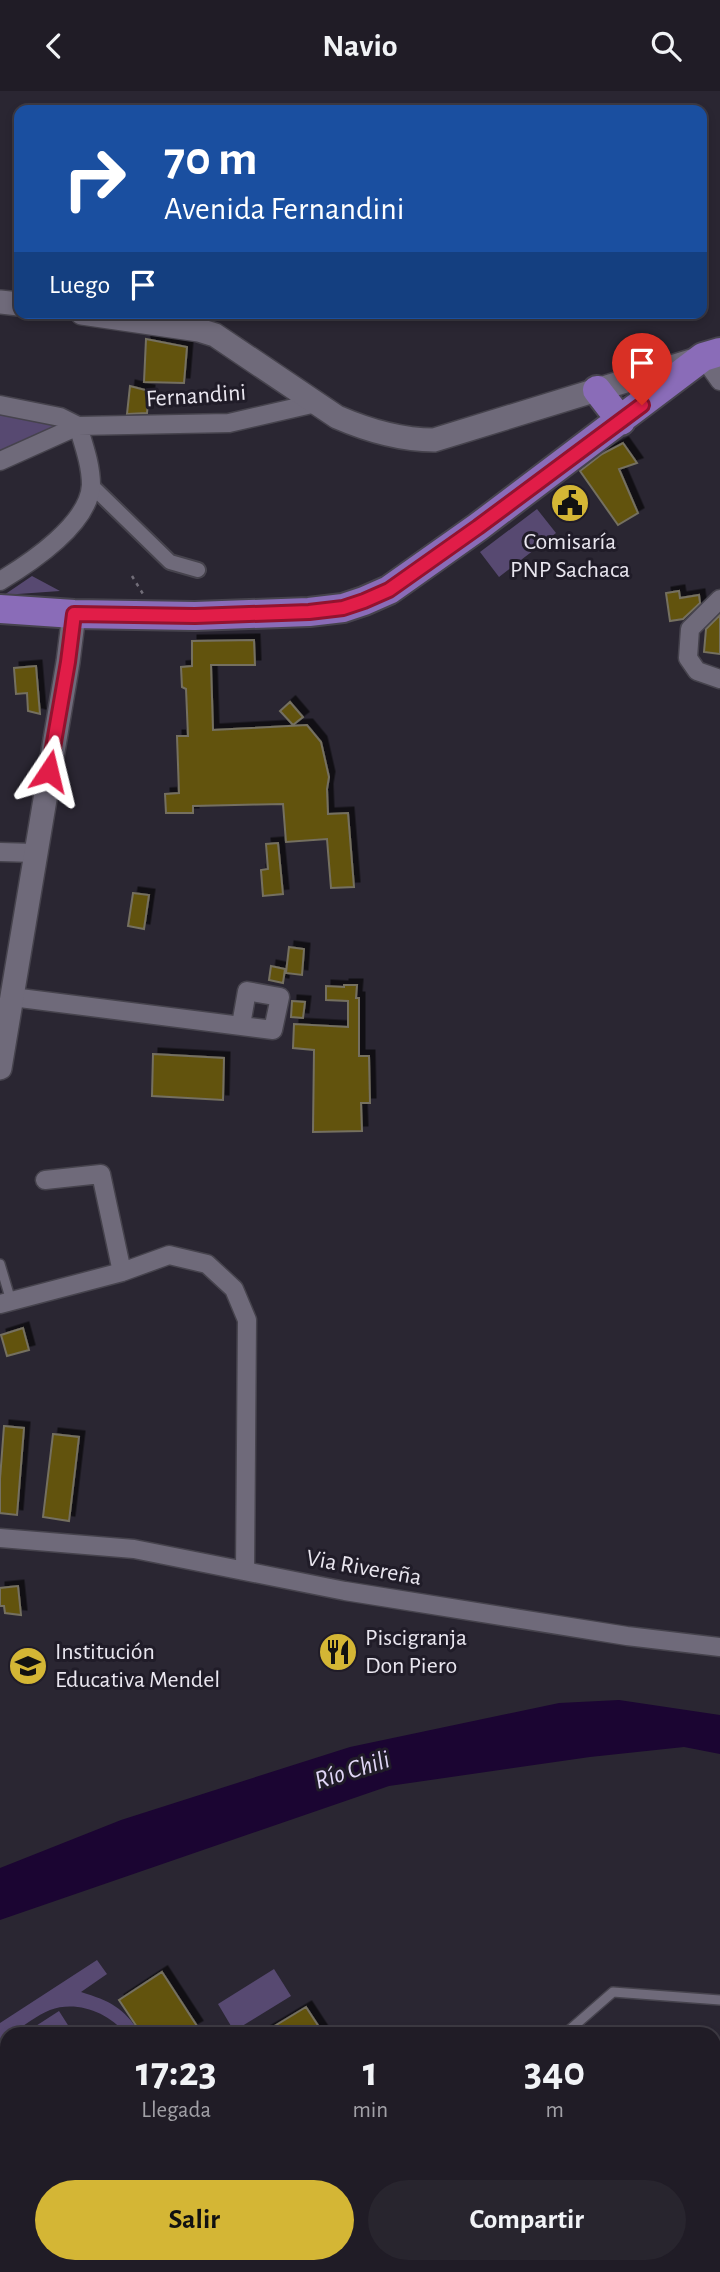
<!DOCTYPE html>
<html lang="es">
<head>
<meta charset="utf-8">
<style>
	:root { --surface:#201c26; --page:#28252e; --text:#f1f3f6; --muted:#a2a1a7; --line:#3d3a43; --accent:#d4b635 }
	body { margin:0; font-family:"Alegreya Sans",sans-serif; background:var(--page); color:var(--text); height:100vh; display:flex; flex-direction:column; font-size:26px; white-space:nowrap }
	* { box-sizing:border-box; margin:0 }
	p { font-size:23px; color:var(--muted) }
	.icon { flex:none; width:38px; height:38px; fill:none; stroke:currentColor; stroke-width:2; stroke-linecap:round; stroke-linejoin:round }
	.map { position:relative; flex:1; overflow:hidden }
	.panel { position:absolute; left:0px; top:1936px; width:721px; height:247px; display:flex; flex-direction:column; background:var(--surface); border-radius:21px 21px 0 0; box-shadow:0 4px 10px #0003,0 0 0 2px var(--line) }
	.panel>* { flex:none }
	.hud { position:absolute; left:14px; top:14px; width:693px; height:214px; border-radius:14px; box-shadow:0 4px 10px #0003,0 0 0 2px var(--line); background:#1a4fa0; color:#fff; overflow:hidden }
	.pin { position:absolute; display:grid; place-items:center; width:60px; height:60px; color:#fff; margin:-72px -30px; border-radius:50% 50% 50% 0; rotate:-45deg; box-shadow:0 0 7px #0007 }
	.pin .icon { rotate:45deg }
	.me { position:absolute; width:77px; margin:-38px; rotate:10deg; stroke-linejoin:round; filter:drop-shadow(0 0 5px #0008) }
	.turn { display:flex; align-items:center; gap:24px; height:147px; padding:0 35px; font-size:32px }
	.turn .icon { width:91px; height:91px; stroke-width:2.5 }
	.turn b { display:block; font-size:49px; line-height:60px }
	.then { display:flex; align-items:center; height:66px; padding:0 35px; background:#0003; gap:14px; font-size:26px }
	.eta { display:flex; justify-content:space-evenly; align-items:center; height:119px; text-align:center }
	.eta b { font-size:42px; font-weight:600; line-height:49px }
	.button { display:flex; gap:14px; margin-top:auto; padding:14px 35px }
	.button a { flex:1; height:80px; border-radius:42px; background:var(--accent); color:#111; font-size:28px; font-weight:600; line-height:80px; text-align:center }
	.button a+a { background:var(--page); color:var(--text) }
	header { display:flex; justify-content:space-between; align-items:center; height:91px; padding:0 35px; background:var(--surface); font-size:32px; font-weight:600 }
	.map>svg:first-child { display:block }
</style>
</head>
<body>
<header><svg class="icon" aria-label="back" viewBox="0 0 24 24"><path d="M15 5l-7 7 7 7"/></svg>Navio<svg class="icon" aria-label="search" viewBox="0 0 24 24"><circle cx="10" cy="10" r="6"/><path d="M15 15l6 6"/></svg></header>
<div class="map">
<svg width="720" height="2181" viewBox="0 0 720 2181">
	<defs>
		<filter id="shadow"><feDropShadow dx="5.5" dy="-5.5" stdDeviation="0" flood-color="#0009"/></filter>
	</defs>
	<rect width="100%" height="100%" fill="#2a2632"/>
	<path fill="#574971" d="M0 324 55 331 56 337 0 363Z
		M537 418 556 442 499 486 480 461Z
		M32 485 60 500 4 504Z
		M97 1869 107 1883 81 1901C110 1910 123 1916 140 1942H125C108 1921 76 1909 50 1919 37 1924 24 1935 12 1942H7V1945L0 1950V1932Z
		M274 1878 291 1905 234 1940 218 1913Z
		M59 1920 73 1942H25Z
		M7 1954V2085L0 2089V1959Z"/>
	<path fill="#1b0532" d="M619 1609 720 1624V1663L684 1656 590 1666 389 1695 0 1829V1777L121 1729 350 1656 559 1612Z"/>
	<path fill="#625210" stroke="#747060" stroke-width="2" filter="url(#shadow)" d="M146 248 187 256 184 292 144 291Z
		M130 295 149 300 147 322 127 323Z
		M623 352 637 372 619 378 638 422 618 434 580 380 602 363Z
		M679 500 680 507 699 504 700 512 683 528 670 530 666 502Z
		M720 524V563L704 561 706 538Z
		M254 549 255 574H211L213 639 307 634 321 651 329 686 327 698 328 723 348 722 354 796 331 797 327 748 286 751 283 713 193 715V722H166L165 703 179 702 177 645H188L186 598 182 596 181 576 192 575V550Z
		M36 575 40 623 28 620 27 602 16 603 14 577Z
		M290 611 303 626 293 634 280 620Z
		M278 752 283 803 263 805 261 779 268 778 266 753Z
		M133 802 149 804 144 838 128 835Z
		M289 856 304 858 302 884 286 882Z
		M271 875 285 878 283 892 269 889Z
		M344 894H357L356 907H359V965H369L370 1012H361L362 1040 313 1041 314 959 293 957 294 933 348 936V910L326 909V895L344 896Z
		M292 910 305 911 303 927 291 926Z
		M153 963 224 967 223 1009 152 1005Z
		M23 1237 29 1259 7 1265 1 1244Z
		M4 1335 24 1337 17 1424 0 1422V1388Z
		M53 1343 79 1346 69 1430 43 1426Z
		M18 1495 21 1524 5 1522 4 1515H0V1497Z
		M162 1881 197 1935 184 1942H141L119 1909Z
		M306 1916 323 1942H263Z"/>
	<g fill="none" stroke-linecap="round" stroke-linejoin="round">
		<defs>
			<path id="service" d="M0 1173 11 1210
				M566 1942 613 1901 720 1909
				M0 2165 7 2167
				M32 2175 49 2181
				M524 2175 525 2181"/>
			<path id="pedestrian" d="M91 394 170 471 198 479"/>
			<path id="minor" d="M703 266 720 290
				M0 314 60 326 78 335C84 355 91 374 91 394 89 433 30 472 0 490
				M0 370 78 335 229 332 316 312
				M720 508 690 538 688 567 697 580 720 588
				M0 761 35 762
				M12 906 273 939 280 906 247 900 241 934
				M45 1089 101 1083 122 1181
				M0 1213 122 1181 169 1164 207 1173 234 1198 247 1229 245 1480
				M0 1447 134 1458 345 1500 627 1545 720 1556"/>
			<path id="tertiary" d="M0 211 19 213
				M82 222 199 239 215 244 337 326C367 339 401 349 434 349L691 270
				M0 977 68 571 74 523"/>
			<path id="primary" d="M597 299 621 330
				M0 518 74 523 195 525 309 521 343 517 364 510 389 499 478 436 703 266 720 261"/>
		</defs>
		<use href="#service" stroke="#46434d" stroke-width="12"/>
		<use href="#pedestrian" stroke="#46434d" stroke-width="18"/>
		<use href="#minor" stroke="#46434d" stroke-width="21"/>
		<use href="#tertiary" stroke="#46434d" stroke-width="26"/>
		<use href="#primary" stroke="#46434d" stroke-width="32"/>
		<path stroke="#716d78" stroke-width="2.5" stroke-dasharray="3.5 5" stroke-linecap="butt" d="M132 485 143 503"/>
		<use href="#service" stroke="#6f6a7a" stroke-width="9"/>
		<use href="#pedestrian" stroke="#6f6a7a" stroke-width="14"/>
		<use href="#minor" stroke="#6f6a7a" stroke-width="18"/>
		<use href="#tertiary" stroke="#6f6a7a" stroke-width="23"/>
		<use href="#primary" stroke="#8a6cb8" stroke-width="28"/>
	</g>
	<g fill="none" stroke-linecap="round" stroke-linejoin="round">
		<defs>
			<path id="route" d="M49 680 68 571 74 523 195 525 309 521 343 517 364 510 389 499 478 436 642 314"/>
		</defs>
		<use href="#route" stroke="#92132f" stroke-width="18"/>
		<use href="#route" stroke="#e11d48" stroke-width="12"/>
	</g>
	<defs>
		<symbol id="civic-disc" viewBox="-11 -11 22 22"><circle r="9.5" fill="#d4b635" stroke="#201c28"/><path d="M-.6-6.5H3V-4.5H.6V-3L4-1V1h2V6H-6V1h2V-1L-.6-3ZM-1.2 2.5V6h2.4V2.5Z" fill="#111"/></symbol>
		<symbol id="restaurant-disc" viewBox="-11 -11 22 22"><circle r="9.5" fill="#d4b635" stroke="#201c28"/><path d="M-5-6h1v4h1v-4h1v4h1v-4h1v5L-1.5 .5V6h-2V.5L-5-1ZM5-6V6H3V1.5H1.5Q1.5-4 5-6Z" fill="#111"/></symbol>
		<symbol id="school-disc" viewBox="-11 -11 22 22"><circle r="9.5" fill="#d4b635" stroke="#201c28"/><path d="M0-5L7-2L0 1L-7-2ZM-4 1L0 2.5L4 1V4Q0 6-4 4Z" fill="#111"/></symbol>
	</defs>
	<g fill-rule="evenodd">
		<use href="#civic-disc" x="548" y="390" width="44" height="44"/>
		<use href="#restaurant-disc" x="316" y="1539" width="44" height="44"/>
		<use href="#school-disc" x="6" y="1553" width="44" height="44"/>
	</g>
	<g text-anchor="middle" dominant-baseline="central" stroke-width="6" stroke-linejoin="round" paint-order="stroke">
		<g font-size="24" fill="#e9e6ef" stroke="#201c28">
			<text transform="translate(196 305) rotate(-4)">Fernandini</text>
			<text transform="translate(364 1477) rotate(10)">Via Rivereña</text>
		</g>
		<g font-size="24" fill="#e9e6ef" stroke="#201c28" text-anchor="start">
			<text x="570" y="451" text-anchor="middle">Comisaría<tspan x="570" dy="28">PNP Sachaca</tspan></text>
			<text x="365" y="1547">Piscigranja<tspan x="365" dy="28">Don Piero</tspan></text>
			<text x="55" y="1561">Institución<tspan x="55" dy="28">Educativa Mendel</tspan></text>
		</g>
		<g font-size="26" font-style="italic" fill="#e1d7f7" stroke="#201c28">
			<text transform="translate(352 1679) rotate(-17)">Río Chili</text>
		</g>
	</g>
</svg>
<div class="pin" style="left:642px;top:314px;background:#d93025"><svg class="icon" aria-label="arrive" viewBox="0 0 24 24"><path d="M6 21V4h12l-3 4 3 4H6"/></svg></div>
<svg class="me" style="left:49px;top:680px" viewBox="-20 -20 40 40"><path d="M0-17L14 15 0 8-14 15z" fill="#e11d48" stroke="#fff" stroke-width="4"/></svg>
<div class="hud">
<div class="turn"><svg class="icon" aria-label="right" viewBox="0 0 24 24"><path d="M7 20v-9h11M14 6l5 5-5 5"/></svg><div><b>70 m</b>Avenida Fernandini</div></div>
<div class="then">Luego<svg class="icon" aria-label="arrive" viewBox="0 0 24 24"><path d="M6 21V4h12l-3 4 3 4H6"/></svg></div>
</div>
<section class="panel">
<div class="eta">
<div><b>17:23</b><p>Llegada</p></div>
<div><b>1</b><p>min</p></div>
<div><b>340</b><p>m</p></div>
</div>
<div class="button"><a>Salir</a><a>Compartir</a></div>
</section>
</div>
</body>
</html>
